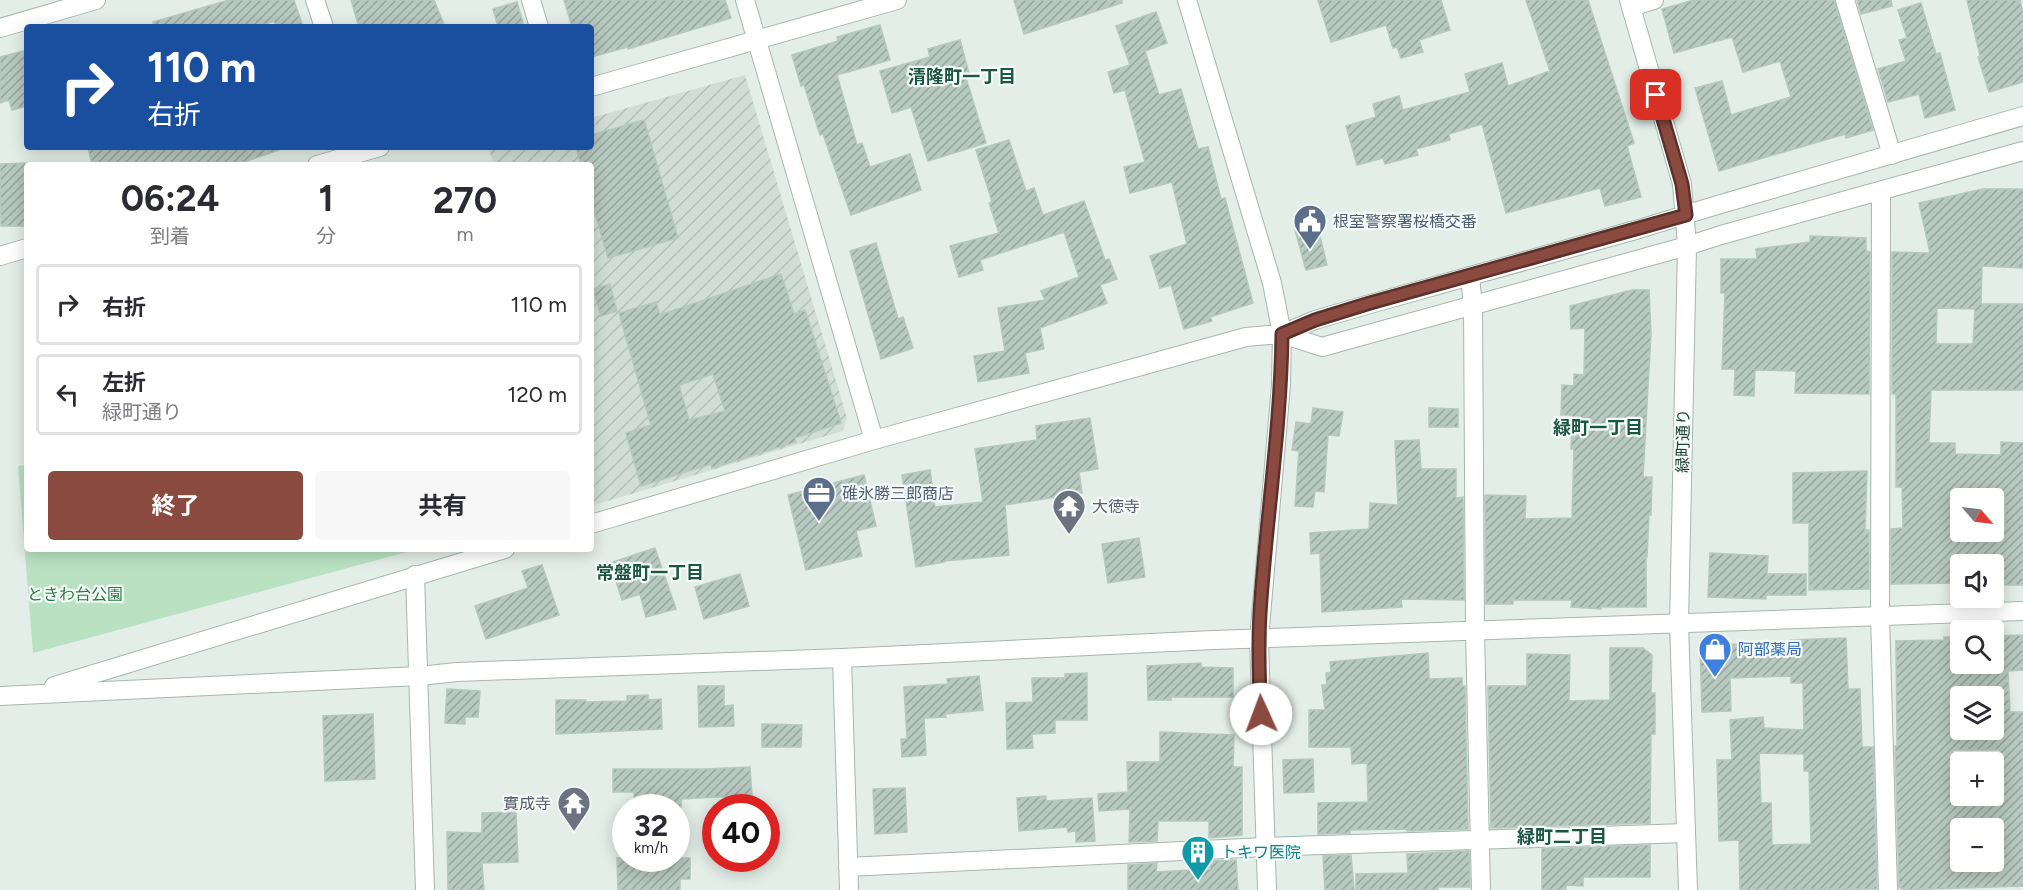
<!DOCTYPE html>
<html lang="ja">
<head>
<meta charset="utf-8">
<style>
	:root { --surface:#fff; --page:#f7f7f7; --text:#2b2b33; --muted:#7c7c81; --line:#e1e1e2; --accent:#8a4a40 }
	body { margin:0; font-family:Figtree,"Noto Sans JP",sans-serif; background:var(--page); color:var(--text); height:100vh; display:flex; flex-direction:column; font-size:22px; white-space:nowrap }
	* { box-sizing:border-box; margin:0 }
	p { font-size:20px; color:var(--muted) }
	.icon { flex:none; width:33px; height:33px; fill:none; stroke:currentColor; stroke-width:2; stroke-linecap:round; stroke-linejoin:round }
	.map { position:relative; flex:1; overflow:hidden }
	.drawer { position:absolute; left:24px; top:162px; width:570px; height:390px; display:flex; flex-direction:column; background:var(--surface); border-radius:6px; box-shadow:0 3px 15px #0003 }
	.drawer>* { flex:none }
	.banner { position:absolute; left:24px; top:24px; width:570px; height:126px; border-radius:6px; box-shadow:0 3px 15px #0003; background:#1a4fa0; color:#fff; overflow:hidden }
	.needle { width:39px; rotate:118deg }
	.buttons { position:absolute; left:1950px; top:488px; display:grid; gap:12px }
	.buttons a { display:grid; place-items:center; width:54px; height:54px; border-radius:6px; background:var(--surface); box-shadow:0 3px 15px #0003; font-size:30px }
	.speed { position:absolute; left:612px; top:794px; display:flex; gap:12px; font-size:30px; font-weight:700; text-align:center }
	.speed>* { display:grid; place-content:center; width:78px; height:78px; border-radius:50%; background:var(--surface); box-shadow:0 3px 15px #0003; line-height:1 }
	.speed small { font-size:15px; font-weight:400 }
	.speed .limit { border:9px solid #d22; background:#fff; color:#111 }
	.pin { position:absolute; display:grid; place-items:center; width:51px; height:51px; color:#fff; margin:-26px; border-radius:12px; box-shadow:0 3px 9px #0006 }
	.me { position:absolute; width:66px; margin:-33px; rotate:358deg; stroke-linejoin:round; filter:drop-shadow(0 0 4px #0008) }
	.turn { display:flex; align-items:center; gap:21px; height:126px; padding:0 24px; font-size:27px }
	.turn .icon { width:78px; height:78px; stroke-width:2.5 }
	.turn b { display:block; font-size:42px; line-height:51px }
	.eta { display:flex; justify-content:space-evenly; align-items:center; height:102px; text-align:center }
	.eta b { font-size:36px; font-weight:700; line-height:42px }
	.button { display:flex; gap:12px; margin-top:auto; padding:12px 24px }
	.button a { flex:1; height:69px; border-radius:6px; background:var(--accent); color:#fff; font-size:24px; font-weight:700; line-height:69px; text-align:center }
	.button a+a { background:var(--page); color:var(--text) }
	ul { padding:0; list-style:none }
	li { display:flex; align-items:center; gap:18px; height:81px; margin:0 12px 9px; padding:0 12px; border:3px solid var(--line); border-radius:6px }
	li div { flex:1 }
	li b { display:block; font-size:22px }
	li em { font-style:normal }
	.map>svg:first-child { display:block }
</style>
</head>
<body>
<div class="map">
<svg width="2023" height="890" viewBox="0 0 2023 890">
	<defs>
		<pattern id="industrial-furrows" width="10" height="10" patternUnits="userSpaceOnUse" patternTransform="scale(1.5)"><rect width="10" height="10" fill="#d1ded7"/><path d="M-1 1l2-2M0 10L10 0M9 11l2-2" fill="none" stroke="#b3c0b9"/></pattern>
		<pattern id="building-hatch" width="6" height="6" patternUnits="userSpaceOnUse" patternTransform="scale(1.5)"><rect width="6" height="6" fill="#b8c9c1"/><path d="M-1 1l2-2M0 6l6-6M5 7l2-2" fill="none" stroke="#95a59e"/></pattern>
	</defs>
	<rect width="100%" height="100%" fill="#e3eee8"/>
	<path fill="url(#industrial-furrows)" d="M745 75 847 418 843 431 591 506V165H494L488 147H591V118Z"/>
	<path fill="#bae1c2" d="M27 465V549H418L33 653 18 466Z"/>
	<path fill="url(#building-hatch)" stroke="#b5c8bf" stroke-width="1.5" fill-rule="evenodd" d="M229 0H294L303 27H276L274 21 257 27H154L153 22Z
		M351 0H434L445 27H359Z
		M564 0H725L731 18 628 49V47L591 57V27H572Z
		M1014 0H1122V3L1024 34Z
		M1318 0H1441L1450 30 1419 40 1423 52 1401 58 1397 47 1393 48 1386 25 1331 42Z
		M1526 0H1588L1634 143 1627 146 1641 197 1605 206 1600 188 1506 213 1482 124 1449 134 1450 140 1416 149 1418 155 1385 164 1383 158 1357 165 1346 126 1376 117 1373 104 1399 96 1403 110 1470 92 1465 74 1502 63 1508 86 1550 71Z
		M1694 0H1834L1873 130 1846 138 1845 134 1719 171 1695 88 1722 81 1731 115 1791 97 1780 61 1743 72 1732 37 1674 53 1662 9Z
		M1857 0H1891L1892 6 1861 14Z
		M1967 0H2020L2023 13V82L1989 92 1978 57 1980 56Z
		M517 2 523 23 509 27H498L493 9Z
		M1921 3 1936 54 1940 53 1955 110 1925 118 1919 94 1888 102 1878 69 1906 61 1899 40 1907 38 1898 10Z
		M1156 12 1167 43 1145 51 1159 95 1181 89 1198 149 1208 147 1221 199 1225 198 1253 303 1210 317 1212 321 1184 329 1171 285 1160 288 1150 256 1187 244 1172 182 1130 193 1124 167 1145 162 1125 90 1114 93 1108 72 1130 65 1116 26Z
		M880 25 890 60 837 75 857 145 862 143 870 167 910 154 921 190 851 215 823 134 820 135 804 85 801 86 792 55 838 41 837 37Z
		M960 40 970 77 966 78 986 143 928 161 911 107 892 113 880 71 930 57 928 49Z
		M24 51 27 62V106L12 110 9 100 0 103V57Z
		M644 120 678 238 608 258 591 199V165H581L576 147H591V135Z
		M1009 140 1026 191 1034 188 1043 215 1084 201 1105 260 1109 259 1117 279 1100 285 1107 303 1040 328 1044 349 1025 353 1029 373 978 382 974 356 1005 351 998 308 1045 300 1041 291 1079 277 1064 232 980 260 983 270 959 277 950 246 999 233 989 203 992 202 976 150Z
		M88 147H279V150L235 165H92Z
		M27 163V226H1L0 164Z
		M1983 189H2023V268L1982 266 1981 304H2023V390H1931L1929 443H1955V454L2001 455V442L2023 443V585H1999L1998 564H1960V583L1891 584V529L1903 528 1902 487H1896V394H1892V252L1930 253 1919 203ZM1937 308 1975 309 1973 344H1936ZM1960 495 2005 496V531H1960Z
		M1317 224 1327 265 1306 270 1295 230Z
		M1810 236 1866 238V251L1870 252 1869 394 1795 393 1796 371 1755 370 1754 396 1734 395 1735 369H1722L1725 293H1721V259H1757L1756 249 1810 242Z
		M876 243 898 319 903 317 913 348 881 359 850 251Z
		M781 274 794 314 805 310 841 423 795 438 796 442 712 468 711 464 641 486 626 433 651 425 619 313 656 302 660 315ZM713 374 725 411 689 420 679 385Z
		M610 284 617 311 601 316 593 289Z
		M1632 290H1649L1651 333 1643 477H1652L1651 515H1649L1647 557H1646V607H1601V609L1571 607 1572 600H1513V604H1486L1485 495 1526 496 1525 519 1572 518 1574 449H1571L1572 415H1561L1562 385 1574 386V374L1584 375 1585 328 1571 329 1570 306Z
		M1313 408 1343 412 1339 436 1328 435 1324 492 1315 491 1313 507 1295 506 1299 451 1292 450 1296 422 1311 424Z
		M1429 408 1458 409V427H1429Z
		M1090 418 1098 469 1079 472 1082 493 1005 505 1009 555 944 561V562L916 567 902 475 930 470 935 507 983 502 975 449 1037 440 1036 426Z
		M1419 440 1421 469H1456V498L1463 497 1464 600 1401 599 1402 607 1322 612 1320 553 1311 554 1310 533 1369 529 1370 503 1398 505 1395 441Z
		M1867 471 1865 530H1869V589L1809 590V523H1793V473Z
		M864 475 876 526 856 531 862 556 806 570 788 495Z
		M1139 538 1145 577 1108 583 1102 544Z
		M655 548 676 609 646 617 640 594 622 600 610 563Z
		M1710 553 1768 556 1767 574H1806V595H1766V599L1708 597Z
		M542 565 559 615 486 639 475 606 528 588 522 571Z
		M740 574 749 606 704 619 695 587Z
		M2023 635V670L2008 671 2010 712H2023V886L1902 890V888H1899L1895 746H1897L1896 641 1944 640V637H1960V663H1994V636ZM1960 696H1994V729H1960ZM1953 750H2000L2002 801H1952ZM1960 828H1994V861H1960Z
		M1846 638 1848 689H1860L1862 747H1873L1877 889 1740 890 1739 840 1719 841 1717 760H1732L1730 720 1763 717 1764 728 1804 730 1803 683H1791V676L1730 678 1731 711 1702 712 1700 645 1790 643V640ZM1759 753 1804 754V771H1809L1811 844 1772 845 1771 803H1761Z
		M1610 648H1643L1652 655 1651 693H1655V734H1651L1650 823 1491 828 1488 686H1527V654L1570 655 1569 701 1610 700Z
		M1428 653 1429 679 1462 678V686H1465L1468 829 1407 831V829L1350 830V833L1318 834V803L1368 802 1367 763 1352 764 1351 747H1309V710H1325L1322 685H1327L1326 673 1331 672 1330 662Z
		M1201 663V667L1233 668V697H1171V700H1148L1147 666Z
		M1087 673V720H1055V733L1032 734 1033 748 1007 749 1006 703 1033 702 1032 678H1065V674Z
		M979 676 983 710 945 714 946 717 924 718 926 755 902 757 901 739H907L904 687 948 684 947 679Z
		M698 686H724V706L733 705 734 726 699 727Z
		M447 689 480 691 478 717H465V724L445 723Z
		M648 695V700L661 699 662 729 556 734V700H586V702L627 701V696Z
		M373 714 375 779 325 781 323 716Z
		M762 724 802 725 801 747H762Z
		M1160 732 1234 735 1233 767H1242V835L1209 838V821H1158L1157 841 1129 842 1130 809 1099 811 1098 794 1128 792 1127 762H1160Z
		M1313 759 1314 792 1284 793 1283 760Z
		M750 767 752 795 681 799V807H634V792H613V769H705Z
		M905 788 907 832 875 834 873 789Z
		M1046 796V801L1092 798 1095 841 1076 842V831L1068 832 1067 827 1019 831 1017 798Z
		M516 812 518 862 482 863 484 890H448L447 832 482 833V813Z
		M1650 845V877H1583V886L1566 885V890H1542V849Z
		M1469 851 1470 887H1438V890H1356V874L1408 873 1407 854Z
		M1351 855 1354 890H1325L1323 856Z
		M617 858H690V879H680V890H618Z
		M1236 860 1238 890H1128V865L1157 863 1156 872 1210 869V861Z"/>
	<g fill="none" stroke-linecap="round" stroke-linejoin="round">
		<defs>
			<path id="minor" d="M315 0 324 27
				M531 0 539 27
				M1845 0 1892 155
				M1631 7 1654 0
				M591 87 897 0
				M317 165 380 147
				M1881 191 1880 615 1888 890
				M0 256 27 248
				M1470 276 1473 307 1475 632 1481 890
				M415 575 425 890
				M842 658 849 890
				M848 867 1265 847 1686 833"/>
			<path id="tertiary" d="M745 0 874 440
				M1187 0 1272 283 1282 334 1281 385 1259 639 1267 890
				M1629 0 1682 184 1687 246 1679 624 1688 890
				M0 28 96 0
				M1282 334 1322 347 1687 246 1721 235 2023 151
				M591 524 874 440 1246 337 1282 334 1315 320 1370 304 1639 229 1714 206 2023 116
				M54 686 505 549
				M0 696 419 676 457 672 842 658 1213 640 2023 611"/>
		</defs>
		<use href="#minor" stroke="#a5b7af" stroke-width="20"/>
		<use href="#tertiary" stroke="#a5b7af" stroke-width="20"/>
		<use href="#minor" stroke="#fff" stroke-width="18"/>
		<use href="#tertiary" stroke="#fff" stroke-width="18"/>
	</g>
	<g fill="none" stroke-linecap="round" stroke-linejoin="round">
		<defs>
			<path id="route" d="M1261 714C1259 680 1258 646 1260 613 1266 520 1281 427 1282 334L1315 320 1370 303 1686 215 1682 184 1656 95"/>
		</defs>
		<use href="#route" stroke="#5a302a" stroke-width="15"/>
		<use href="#route" stroke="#8a4a40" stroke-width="10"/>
	</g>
	<defs>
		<symbol id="civic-pin" viewBox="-11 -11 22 30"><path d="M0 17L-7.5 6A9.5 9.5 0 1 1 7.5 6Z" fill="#5c6f8a" stroke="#f4faf7"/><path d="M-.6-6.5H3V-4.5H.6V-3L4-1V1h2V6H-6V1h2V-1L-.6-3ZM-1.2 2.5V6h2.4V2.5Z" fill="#fff"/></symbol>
		<symbol id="office-pin" viewBox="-11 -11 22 30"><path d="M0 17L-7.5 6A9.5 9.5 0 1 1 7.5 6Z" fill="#5c6f8a" stroke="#f4faf7"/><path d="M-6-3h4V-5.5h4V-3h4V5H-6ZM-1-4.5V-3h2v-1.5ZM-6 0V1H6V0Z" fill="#fff"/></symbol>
		<symbol id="temple-pin" viewBox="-11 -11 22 30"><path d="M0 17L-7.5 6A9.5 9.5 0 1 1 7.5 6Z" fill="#6b7280" stroke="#f4faf7"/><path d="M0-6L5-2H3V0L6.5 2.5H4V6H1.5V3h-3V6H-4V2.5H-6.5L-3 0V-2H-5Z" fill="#fff"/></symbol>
		<symbol id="shop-pin" viewBox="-11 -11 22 30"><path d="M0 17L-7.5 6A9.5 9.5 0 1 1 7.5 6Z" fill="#3f7fe0" stroke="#f4faf7"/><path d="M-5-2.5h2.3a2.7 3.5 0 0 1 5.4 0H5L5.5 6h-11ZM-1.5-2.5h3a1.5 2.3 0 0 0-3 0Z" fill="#fff"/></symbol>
		<symbol id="building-pin" viewBox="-11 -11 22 30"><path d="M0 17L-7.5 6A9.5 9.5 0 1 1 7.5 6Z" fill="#0f9aa8" stroke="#f4faf7"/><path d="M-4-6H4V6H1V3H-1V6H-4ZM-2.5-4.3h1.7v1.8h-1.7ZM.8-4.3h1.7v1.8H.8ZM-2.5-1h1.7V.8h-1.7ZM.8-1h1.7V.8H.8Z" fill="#fff"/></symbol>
	</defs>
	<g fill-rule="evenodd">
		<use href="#civic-pin" x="1291" y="202" width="38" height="52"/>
		<use href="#office-pin" x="800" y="474" width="38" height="52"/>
		<use href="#temple-pin" x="1050" y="487" width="38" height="52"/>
		<use href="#shop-pin" x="1696" y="630" width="38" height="52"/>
		<use href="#temple-pin" x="555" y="784" width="38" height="52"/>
		<use href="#building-pin" x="1179" y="833" width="38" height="52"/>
	</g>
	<g text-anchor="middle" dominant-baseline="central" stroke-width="4.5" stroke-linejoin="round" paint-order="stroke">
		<g font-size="16" fill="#4e5e75" stroke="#f4faf7" text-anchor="start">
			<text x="1333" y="221">根室警察署桜橋交番</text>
			<text x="842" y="493">碓氷勝三郎商店</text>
		</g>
		<g font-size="16" fill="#214137" stroke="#f4faf7">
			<text transform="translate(1683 441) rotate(-89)">緑町通り</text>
		</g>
		<g font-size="16" fill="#5b616d" stroke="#f4faf7" text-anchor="start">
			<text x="1092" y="506">大徳寺</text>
			<text x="551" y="803" text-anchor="end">實成寺</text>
		</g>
		<g font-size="16" fill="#277c43" stroke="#f4faf7">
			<text x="75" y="594">ときわ台公園</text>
		</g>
		<g font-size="16" fill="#366cbe" stroke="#f4faf7" text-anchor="start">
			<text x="1738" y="649">阿部薬局</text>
		</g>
		<g font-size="16" fill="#0d838f" stroke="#f4faf7" text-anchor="start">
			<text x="1221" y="852">トキワ医院</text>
		</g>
		<g font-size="18" font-weight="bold" fill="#1b5544" stroke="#f4faf7">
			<text x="962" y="77">清隆町一丁目</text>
			<text x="1598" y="428">緑町一丁目</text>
			<text x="650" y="573">常盤町一丁目</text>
			<text x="1562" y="837">緑町二丁目</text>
		</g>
	</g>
</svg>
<div class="buttons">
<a><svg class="needle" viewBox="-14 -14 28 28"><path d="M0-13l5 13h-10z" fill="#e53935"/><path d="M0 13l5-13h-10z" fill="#7c7c81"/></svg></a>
<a><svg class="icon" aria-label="sound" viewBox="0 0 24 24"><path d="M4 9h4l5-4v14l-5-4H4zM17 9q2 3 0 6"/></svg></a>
<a><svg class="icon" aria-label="search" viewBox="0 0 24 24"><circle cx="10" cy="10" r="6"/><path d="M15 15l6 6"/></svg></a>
<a><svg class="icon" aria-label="layers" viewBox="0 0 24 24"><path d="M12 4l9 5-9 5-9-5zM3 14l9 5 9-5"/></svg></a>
<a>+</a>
<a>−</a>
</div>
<div class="speed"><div>32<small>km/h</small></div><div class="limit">40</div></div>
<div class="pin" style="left:1656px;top:95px;background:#d93025"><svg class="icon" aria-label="arrive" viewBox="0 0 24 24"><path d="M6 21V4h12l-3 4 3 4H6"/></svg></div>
<svg class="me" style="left:1261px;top:714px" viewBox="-20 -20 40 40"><circle r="19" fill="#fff"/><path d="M0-13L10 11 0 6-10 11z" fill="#8a4a40"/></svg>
<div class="banner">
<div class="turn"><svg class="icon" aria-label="right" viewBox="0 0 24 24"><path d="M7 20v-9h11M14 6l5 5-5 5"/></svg><div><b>110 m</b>右折</div></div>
</div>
<section class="drawer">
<div class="eta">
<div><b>06:24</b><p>到着</p></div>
<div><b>1</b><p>分</p></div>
<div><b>270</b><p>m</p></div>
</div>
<ul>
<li><svg class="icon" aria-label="right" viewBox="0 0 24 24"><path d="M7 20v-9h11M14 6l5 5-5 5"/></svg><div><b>右折</b></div><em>110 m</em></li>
<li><svg class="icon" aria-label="left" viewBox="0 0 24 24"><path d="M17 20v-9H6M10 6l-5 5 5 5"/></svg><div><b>左折</b><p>緑町通り</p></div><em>120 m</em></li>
</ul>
<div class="button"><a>終了</a><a>共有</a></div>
</section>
</div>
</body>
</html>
